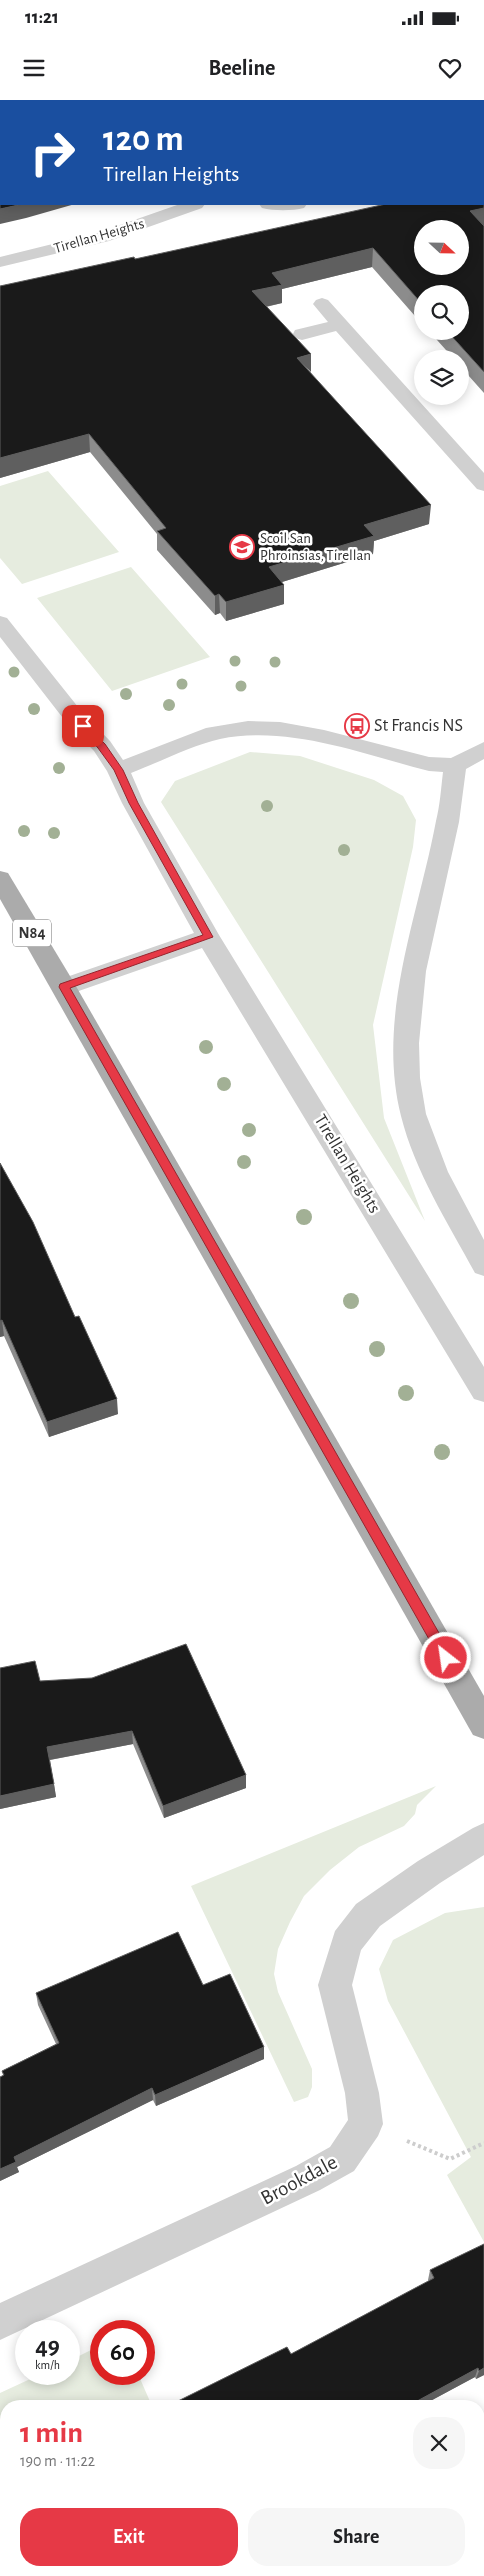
<!DOCTYPE html>
<html lang="en">
<head>
<meta charset="utf-8">
<style>
	:root { --surface:#fff; --page:#f6f6f6; --text:#202124; --muted:#757577; --accent:#e63946 }
	body { margin:0; font-family:"Alegreya Sans",sans-serif; background:var(--page); color:var(--text); height:100vh; display:flex; flex-direction:column; font-size:19px; white-space:nowrap }
	* { box-sizing:border-box; margin:0 }
	p { font-size:16px; color:var(--muted) }
	.icon { flex:none; width:28px; height:28px; fill:none; stroke:currentColor; stroke-width:2; stroke-linecap:round; stroke-linejoin:round }
	.map { position:relative; flex:1; overflow:hidden }
	.sheet { position:absolute; left:0px; top:2300px; width:485px; height:176px; display:flex; flex-direction:column; background:var(--surface); border-radius:20px 20px 0 0; box-shadow:0 2px 12px #0003 }
	.sheet>* { flex:none }
	.banner { position:absolute; left:0px; top:0px; width:485px; height:105px; box-shadow:0 2px 12px #0003; background:#1a4fa0; color:#fff; overflow:hidden }
	.needle { width:32px; rotate:112deg }
	.tools { position:absolute; left:414px; top:120px; display:grid; gap:10px }
	.tools a { display:grid; place-items:center; width:55px; height:55px; border-radius:50%; background:var(--surface); box-shadow:0 2px 12px #0003; font-size:25px }
	.speed { position:absolute; left:15px; top:2220px; display:flex; gap:10px; font-size:25px; font-weight:700; text-align:center }
	.speed>* { display:grid; place-content:center; width:65px; height:65px; border-radius:50%; background:var(--surface); box-shadow:0 2px 12px #0003; line-height:1 }
	.speed small { font-size:12px; font-weight:400 }
	.speed .limit { border:8px solid #d22; background:#fff; color:#111 }
	.pin { position:absolute; display:grid; place-items:center; width:42px; height:42px; color:#fff; margin:-21px; border-radius:10px; box-shadow:0 2px 8px #0006 }
	.me { position:absolute; width:55px; margin:-28px; rotate:330deg; stroke-linejoin:round; filter:drop-shadow(0 0 4px #0008) }
	.turn { display:flex; align-items:center; gap:18px; height:105px; padding:0 20px; font-size:22px }
	.turn .icon { width:65px; height:65px; stroke-width:2.5 }
	.turn b { display:block; font-size:35px; line-height:42px }
	.round { display:grid; place-items:center; flex:none; width:52px; height:52px; border-radius:20px; background:var(--page) }
	.overview { display:flex; align-items:center; justify-content:space-between; height:85px; padding:0 20px }
	h1 { font-size:30px; font-weight:700; line-height:38px; color:var(--accent) }
	.button { display:flex; gap:10px; margin-top:auto; padding:10px 20px }
	.button a { flex:1; height:58px; border-radius:20px; background:var(--accent); color:#fff; font-size:20px; font-weight:700; line-height:58px; text-align:center }
	.button a+a { background:var(--page); color:var(--text) }
	.status { display:flex; justify-content:space-between; align-items:center; height:35px; padding:0 25px; background:var(--surface); direction:ltr }
	.status svg { height:14px; fill:currentColor }
	header { display:flex; justify-content:space-between; align-items:center; height:65px; padding:0 20px; background:var(--surface); font-size:22px; font-weight:700 }
	.map>svg:first-child { display:block }
</style>
</head>
<body>
<div class="status"><b>11:21</b><svg viewBox="0 0 49 12"><path d="M0 12V9h3v3zM5 12V6h3v6zM10 12V3h3v9zM15 12V0h3v12zM26 1h20v11H26zM47 4h2v5h-2z"/></svg></div>
<header><svg class="icon" aria-label="menu" viewBox="0 0 24 24"><path d="M4 6h16M4 12h16M4 18h16"/></svg>Beeline<svg class="icon" aria-label="heart" viewBox="0 0 24 24"><path d="M12 20l-8-8c-3-5 5-10 8-4 3-6 11-1 8 4z"/></svg></header>
<div class="map">
<svg width="484" height="2476" viewBox="0 0 484 2476">
	<rect width="100%" height="100%" fill="#fff"/>
	<path fill="#e6ecdf" d="M48 371 119 452 22 484 0 458V386Z
		M131 467 210 557 112 591 37 498Z
		M250 652 300 656 374 680 403 696 416 720 413 747 373 925 384 1018 425 1121 161 702 175 681Z
		M436 1686 417 1705 415 1714 404 1726 359 1747 330 1770 304 1796 290 1822 278 1849 274 1874 278 1892 312 1969V1987L308 1997 294 2002 191 1786Z
		M484 1807V2142L447 2075 471 2057 388 1901 379 1869 393 1840 445 1813Z
		M101 2245V2274H138L152 2306H6V2470H10L0 2475V2293L41 2274H69V2261Z"/>
	<g fill="none" stroke-linecap="round" stroke-linejoin="round">
		<path stroke="#cdcdcd" stroke-width="4" stroke-dasharray="3 3" stroke-linecap="butt" d="M407 2041 450 2059 484 2043"/>
		<path fill="#d0d0d0" fill-rule="evenodd" d="M435 0H452V1H436Z
			M180 104H205L202 108 109 141 0 167V157L97 133Z
			M259 104H307L304 108C292 111 274 111 262 108Z
			M322 198 328 200 484 373V391L477 389 336 231 302 240 295 238 293 234 295 230 328 222 313 204 316 200Z
			M0 516 7 518 82 612 110 641 123 660 206 628 248 621 280 622 324 630 429 657 451 658 484 642V659L466 669 459 722 426 871 419 943 420 978 426 1014 448 1072 484 1140V1176L475 1173C448 1123 415 1072 401 1016 376 917 418 817 436 721 440 705 441 689 443 672L429 671C362 654 289 625 220 639 193 645 157 663 131 673L144 703 219 835 484 1267V1302L474 1299 202 848 73 893 64 896 55 893 52 887 55 881 194 833 122 703 107 671 94 651 66 622 0 537Z
			M484 1723V1755L440 1783 380 1826 361 1850 352 1885 379 1993 383 2024 378 2036 354 2071 320 2090 0 2240V2203L296 2066 330 2047 348 2020 345 1993 318 1885 335 1831 356 1804 418 1761 473 1728Z"/>
		<path fill="#ababab" fill-rule="evenodd" d="M0 771 8 773 73 881 484 1596V1639L473 1635 0 799Z"/>
	</g>
	<g fill="#a2b095">
		<circle cx="235" cy="561" r="5.5"/>
		<circle cx="275" cy="562" r="5.5"/>
		<circle cx="14" cy="572" r="5.5"/>
		<circle cx="182" cy="584" r="5.5"/>
		<circle cx="241" cy="586" r="5.5"/>
		<circle cx="126" cy="594" r="6"/>
		<circle cx="169" cy="605" r="6"/>
		<circle cx="34" cy="609" r="6"/>
		<circle cx="59" cy="668" r="6"/>
		<circle cx="267" cy="706" r="6"/>
		<circle cx="24" cy="731" r="6"/>
		<circle cx="54" cy="733" r="6"/>
		<circle cx="344" cy="750" r="6"/>
		<circle cx="206" cy="947" r="7"/>
		<circle cx="224" cy="984" r="7"/>
		<circle cx="249" cy="1030" r="7"/>
		<circle cx="244" cy="1062" r="7"/>
		<circle cx="304" cy="1117" r="8"/>
		<circle cx="351" cy="1201" r="8"/>
		<circle cx="377" cy="1249" r="8"/>
		<circle cx="406" cy="1293" r="8"/>
		<circle cx="442" cy="1352" r="8"/>
	</g>
	<path fill="#8c8c8c" d="M484 85V293L460 266V259H454L429 231H460L422 194V224L372 167 282 189V203L266 207 310 272 429 424 374 441 373 454 282 482 284 485V504L226 521 220 513 215 515 157 450V434L90 352 0 378V186L135 159 484 104Z
		M0 1063 118 1314 49 1337 4 1236 0 1237Z
		M40 1581 246 1675V1688L164 1718 133 1644 50 1660 56 1697 0 1709Z
		M203 1885 264 1947V1959L156 2006 153 2000 17 2067 19 2072 0 2081 3 1975 2 1971 56 1944 38 1905 36 1893Z
		M430 2170 484 2275 476 2279 475 2277 421 2306H172V2304L291 2254 429 2181 428 2180Z"/>
	<path fill="#5f5f5f" d="M240 0H254L253 1H239Z
		M23 104H75L26 118 0 124V109Z
		M484 108V126L470 111Z
		M373 148 372 167 282 189V203L251 210 252 191 272 173Z
		M311 254V272L297 258Z
		M89 334 90 352 0 378V358Z
		M431 405 429 424 374 441 373 454 269 486V467L364 425Z
		M284 485V504L226 521V502Z
		M219 494 220 513 215 515V496Z
		M2 1220 4 1236 0 1237V1221Z
		M117 1299 118 1314 49 1337 47 1322Z
		M132 1631 133 1644 49 1660 47 1647Z
		M246 1675V1688L164 1718 163 1706Z
		M54 1684 56 1697 0 1709V1696Z
		M264 1947V1959L156 2006 155 1995Z
		M152 1988 153 2000 17 2067 19 2072 0 2081V2069L14 2057Z
		M478 2268 475 2277 421 2306H408Z
		M484 2268V2275L476 2279 479 2271Z"/>
	<path fill="#1a1a1a" stroke="#5f5f5f" fill-rule="evenodd" d="M0 0H240L239 1H1V104H23L0 109Z
		M484 85V108L470 111 484 126V272L447 231H460V194H422V204L373 148 272 173 282 185 252 191 311 254 297 258 431 405 364 425 374 436 269 467 284 485 226 502 219 494 215 496 157 431 166 428 89 334 0 358V186L134 157 135 159 386 104H484ZM422 129H460V166H422Z
		M0 1063 33 1122 75 1217 79 1216 117 1299 47 1322 2 1220 0 1221Z
		M186 1544 246 1675 163 1706 132 1631 47 1647 54 1684 0 1696V1568L35 1561 40 1581 92 1578Z
		M178 1832 203 1885 230 1874 264 1947 155 1995 152 1988 14 2057 16 2062 0 2069V1977L4 1975 2 1971 59 1943 36 1893Z
		M484 2144V2268L479 2271 478 2268 408 2306H173L172 2304 287 2247 291 2254 434 2178 430 2170Z
		M40 2470H102L104 2476H28Z"/>
	<path fill="#e63946" stroke="#96252e" d="M83 623 105 644 123 670 138 703 213 837 70 888 451 1554 452 1558 451 1562H442L59 887 60 884 203 835 129 703 114 670 98 648 78 626Z"/>
	<defs>
		<symbol id="school-ring" viewBox="-11 -11 22 22"><circle r="9.5" fill="#fff" stroke="#e63946" stroke-width="1.5"/><path d="M0-5L7-2L0 1L-7-2ZM-4 1L0 2.5L4 1V4Q0 6-4 4Z" fill="#e63946"/></symbol>
		<symbol id="bus-ring" viewBox="-11 -11 22 22"><circle r="9.5" fill="#fff" stroke="#e63946" stroke-width="1.5"/><path d="M-5-6H5V4H4V6H2V4H-2V6H-4V4H-5ZM-3.5-4V0h7V-4ZM-3.5 1.2v1.5H-2V1.2ZM2 1.2v1.5H3.5V1.2Z" fill="#e63946"/></symbol>
	</defs>
	<g fill-rule="evenodd">
		<use href="#school-ring" x="228" y="433" width="28" height="28"/>
		<use href="#bus-ring" x="343" y="612" width="28" height="28"/>
	</g>
	<g text-anchor="middle" dominant-baseline="central" stroke-width="5" stroke-linejoin="round" paint-order="stroke">
		<g font-size="15" fill="#333" stroke="#fff">
			<text transform="translate(99 136) rotate(-16)">Tirellan Heights</text>
		</g>
		<g font-size="15" fill="#333" stroke="#fff" text-anchor="start">
			<text x="260" y="438">Scoil San<tspan x="260" dy="17">Phroinsias, Tirellan</tspan></text>
		</g>
		<rect fill="#fff" stroke="#707070" stroke-width="1" x="13" y="819.5" width="38" height="27" rx="4"/>
		<g font-size="16" font-weight="bold" fill="#333">
			<text x="32" y="833">N84</text>
		</g>
		<g font-size="18" fill="#333" stroke="#fff" text-anchor="start">
			<text x="374" y="626">St Francis NS</text>
		</g>
		<g font-size="18" fill="#333" stroke="#fff">
			<text transform="translate(347 1064) rotate(59)">Tirellan Heights</text>
		</g>
		<g font-size="21" fill="#333" stroke="#fff">
			<text transform="translate(299 2080) rotate(-28)">Brookdale</text>
		</g>
	</g>
</svg>
<div class="tools">
<a><svg class="needle" viewBox="-14 -14 28 28"><path d="M0-13l5 13h-10z" fill="#e53935"/><path d="M0 13l5-13h-10z" fill="#757577"/></svg></a>
<a><svg class="icon" aria-label="search" viewBox="0 0 24 24"><circle cx="10" cy="10" r="6"/><path d="M15 15l6 6"/></svg></a>
<a><svg class="icon" aria-label="layers" viewBox="0 0 24 24"><path d="M12 4l9 5-9 5-9-5zM3 14l9 5 9-5"/></svg></a>
</div>
<div class="speed"><div>49<small>km/h</small></div><div class="limit">60</div></div>
<div class="pin" style="left:83px;top:626px;background:#d93025"><svg class="icon" aria-label="arrive" viewBox="0 0 24 24"><path d="M6 21V4h12l-3 4 3 4H6"/></svg></div>
<svg class="me" style="left:446px;top:1558px" viewBox="-20 -20 40 40"><circle r="17" fill="#e63946" stroke="#fff" stroke-width="3"/><path d="M0-11L8 9 0 5-8 9z" fill="#fff"/></svg>
<div class="banner">
<div class="turn"><svg class="icon" aria-label="right" viewBox="0 0 24 24"><path d="M7 20v-9h11M14 6l5 5-5 5"/></svg><div><b>120 m</b>Tirellan Heights</div></div>
</div>
<section class="sheet">
<div class="overview"><div><h1>1 min</h1><p>190 m · 11:22</p></div><a class="round"><svg class="icon" aria-label="close" viewBox="0 0 24 24"><path d="M6 6l12 12M18 6L6 18"/></svg></a></div>
<div class="button"><a>Exit</a><a>Share</a></div>
</section>
</div>
</body>
</html>
